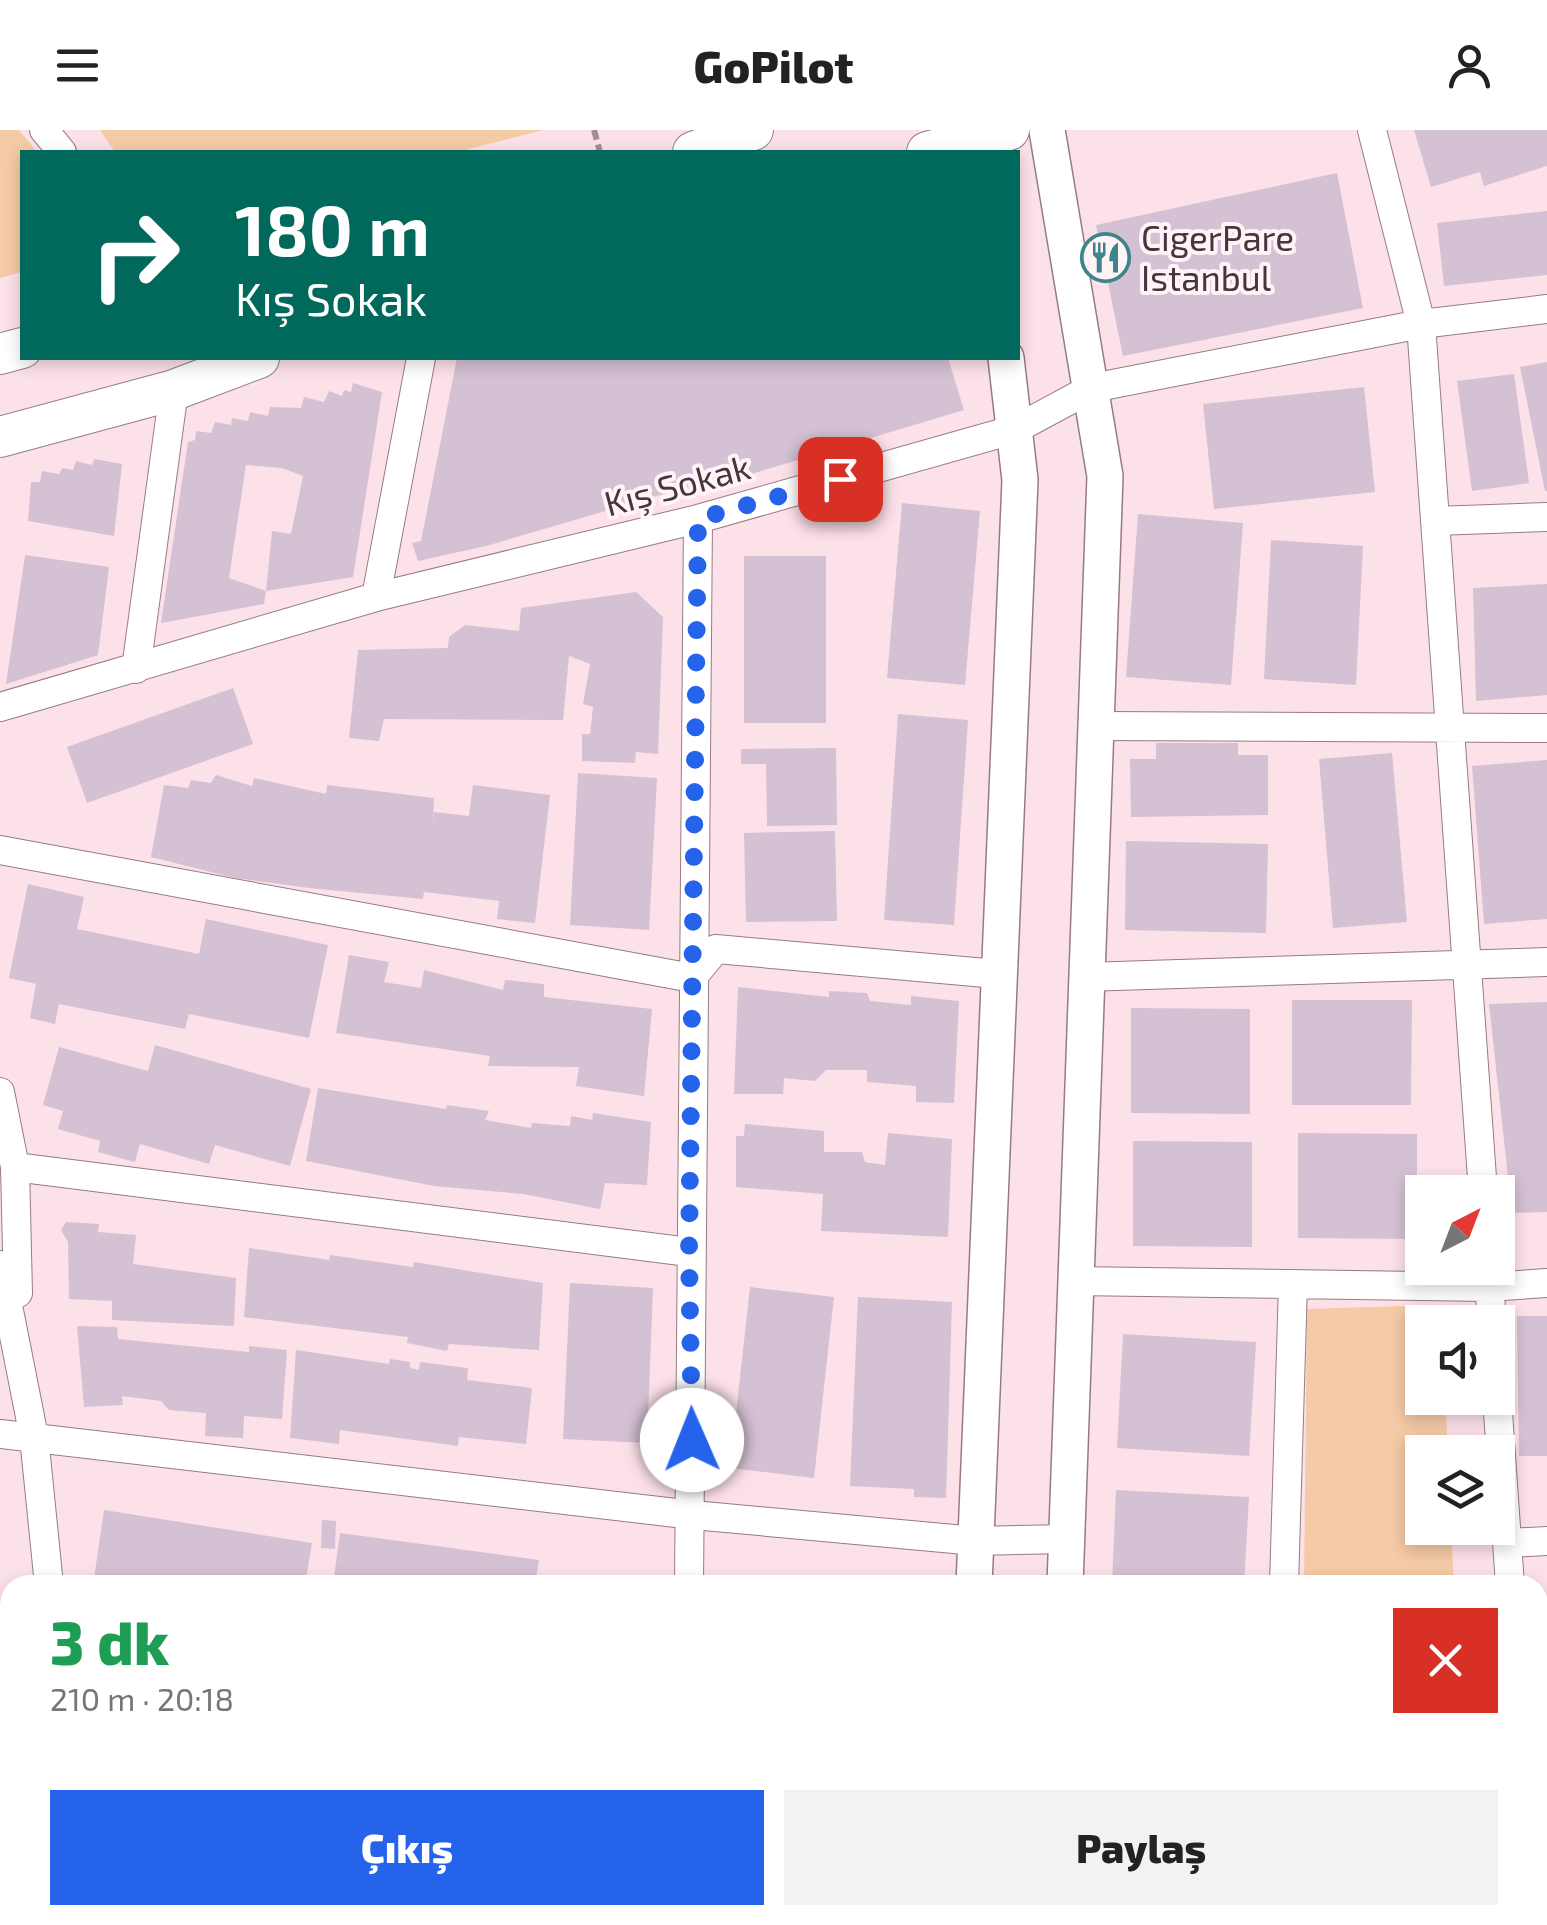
<!DOCTYPE html>
<html lang="tr">
<head>
<meta charset="utf-8">
<style>
	:root { --surface:#fff; --page:#f2f2f2; --text:#222; --muted:#767676; --accent:#2563eb }
	body { margin:0; font-family:"Exo 2",sans-serif; background:var(--page); color:var(--text); height:100vh; display:flex; flex-direction:column; font-size:38px; white-space:nowrap }
	* { box-sizing:border-box; margin:0 }
	p { font-size:32px; color:var(--muted) }
	.icon { flex:none; width:55px; height:55px; fill:none; stroke:currentColor; stroke-width:2; stroke-linecap:round; stroke-linejoin:round }
	.map { position:relative; flex:1; overflow:hidden }
	.drawer { position:absolute; left:0px; top:1445px; width:1548px; height:350px; display:flex; flex-direction:column; background:var(--surface); border-radius:30px 30px 0 0; box-shadow:0 5px 15px #0003 }
	.drawer>* { flex:none }
	.banner { position:absolute; left:20px; top:20px; width:1000px; height:210px; border-radius:0px; box-shadow:0 5px 15px #0003; background:#00695c; color:#fff; overflow:hidden }
	.needle { width:65px; rotate:42deg }
	.tools { position:absolute; left:1405px; top:1045px; display:grid; gap:20px }
	.tools a { display:grid; place-items:center; width:110px; height:110px; border-radius:0px; background:var(--surface); box-shadow:0 5px 15px #0003; font-size:50px }
	.pin { position:absolute; display:grid; place-items:center; width:85px; height:85px; color:#fff; margin:-42px; border-radius:20px; box-shadow:0 5px 15px #0006 }
	.me { position:absolute; width:110px; margin:-55px; rotate:359deg; stroke-linejoin:round; filter:drop-shadow(0 0 8px #0008) }
	.turn { display:flex; align-items:center; gap:35px; height:210px; padding:0 50px; font-size:45px }
	.turn .icon { width:130px; height:130px; stroke-width:2.5 }
	.turn b { display:block; font-size:70px; line-height:85px }
	.round { display:grid; place-items:center; flex:none; width:105px; height:105px; border-radius:0px; background:var(--page) }
	.head { display:flex; align-items:center; justify-content:space-between; height:170px; padding:0 50px }
	h1 { font-size:60px; font-weight:800; line-height:75px; color:#1e9e55 }
	.primary-button { display:flex; gap:20px; margin-top:auto; padding:20px 50px }
	.primary-button a { flex:1; height:115px; border-radius:0px; background:var(--accent); color:#fff; font-size:40px; font-weight:800; line-height:115px; text-align:center }
	.primary-button a+a { background:var(--page); color:var(--text) }
	header { display:flex; justify-content:space-between; align-items:center; height:130px; padding:0 50px; background:var(--surface); font-size:45px; font-weight:800 }
	.map>svg:first-child { display:block }
</style>
</head>
<body>
<header><svg class="icon" aria-label="menu" viewBox="0 0 24 24"><path d="M4 6h16M4 12h16M4 18h16"/></svg>GoPilot<svg class="icon" aria-label="person" viewBox="0 0 24 24"><circle cx="12" cy="8" r="4"/><path d="M4 21q1-7 8-7t8 7"/></svg></header>
<div class="map">
<svg width="1547" height="1795" viewBox="0 0 1547 1795">
	<rect width="100%" height="100%" fill="#fde1e9"/>
	<path fill="#f5caa6" d="M0 0H19L37 22H22V142L0 148Z
		M100 0H543L457 22H115Z
		M1436 1175 1438 1192H1422V1268H1445L1448 1322H1422V1398H1451L1454 1455H1304L1307 1179Z
		M1299 1785H1469V1795H1299Z"/>
	<path fill="#d4c1d3" fill-rule="evenodd" d="M1414 0H1547V36L1484 56 1480 42 1431 57Z
		M1337 43 1363 178 1123 226 1096 95Z
		M1547 81V145L1444 156 1437 93Z
		M457 228H948L964 280 738 348 728 345 486 416 418 431 412 413 421 411Z
		M1547 232V361H1545L1520 237Z
		M1514 244 1529 353 1472 361 1457 251Z
		M353 253 382 262 353 447 266 461 264 474 161 493 188 312 195 310 196 301 211 303 215 292 231 295 232 288 248 291 250 282 268 286 270 277 301 278 304 267 324 272 329 261 342 266 344 260 351 262ZM246 335 282 338 303 346 291 404 272 401 266 461 229 448Z
		M1364 257 1375 362 1214 379 1203 274Z
		M94 329 122 334 114 406 28 391 31 352H40L42 341 59 344 62 338 73 340 76 331 92 335Z
		M902 373 980 381 965 555 887 548Z
		M1138 384 1243 393 1231 555 1126 547Z
		M1271 410 1363 416 1356 555 1264 549Z
		M25 425 109 437 98 525 6 554Z
		M744 426H826V593H744Z
		M1547 454V565L1476 571 1473 458Z
		M636 462 663 487 658 624 636 622 635 633 582 631V604H590L593 577 583 574 590 534 569 526 563 590 384 589 379 611 349 608 358 520 448 518 449 507 465 495 519 501 521 478Z
		M233 558 253 614 87 673 67 617Z
		M898 584 968 590 954 795 884 790Z
		M1156 613H1238V625H1268V685L1131 687 1130 629H1156Z
		M836 618 837 695 767 696 766 634H741V619Z
		M1392 623 1407 792 1333 798 1319 629Z
		M1547 630V789L1484 794 1472 636Z
		M578 643 657 648 649 800 570 795Z
		M216 645 252 656 254 648 326 664 327 655 434 668 433 694 434 682 469 686 473 655 550 665 535 793 497 789 499 771 424 762 423 769 309 758 235 748 151 727 164 655 188 658 191 650 211 653Z
		M835 701 837 791 746 792 744 703Z
		M1126 711 1268 714 1266 803 1125 800Z
		M28 754 84 767 77 799 199 824 206 789 328 815 309 908 189 884 185 899 59 874 55 894 30 888 36 854 9 848Z
		M349 825 389 832 384 852 421 858 424 840 503 860 505 850 544 854V867L652 879 644 966 576 956 579 937 488 936 490 926 336 903Z
		M738 857 829 867V861L867 863 870 871 911 875V866L959 871 954 973 916 972V956L867 952V940H826L815 951 784 948 783 964H734Z
		M1292 870H1412L1411 975H1292Z
		M1547 872V1082L1512 1083 1489 874Z
		M1131 878 1250 879V984L1131 983Z
		M155 915 311 959 290 1036 215 1015 209 1034 140 1014 135 1032 98 1022 100 1011 58 999 63 981 43 975 59 917 148 941Z
		M318 958 446 979 447 975 489 981 485 990 531 998 532 993 570 996 571 986 592 990 593 983 651 992 647 1055 605 1053 600 1079 523 1064 434 1056 306 1031Z
		M745 994 824 1001V1022H862L865 1032 885 1035 888 1003 952 1009 948 1107 821 1101 823 1064 736 1057V1006H744Z
		M1298 1003 1417 1004V1109L1298 1108Z
		M1133 1011 1252 1012V1117L1133 1116Z
		M66 1092 99 1094 98 1102 136 1105 133 1134 236 1148 234 1196 112 1190V1171L69 1169 68 1112 61 1100Z
		M249 1118 329 1130 330 1125 413 1137 414 1132 543 1153 539 1220 449 1214 447 1221 407 1213 408 1207 244 1187Z
		M570 1153 653 1158 647 1313 563 1309Z
		M750 1157 834 1167 814 1348 730 1338Z
		M858 1167 952 1172 946 1368 914 1367V1359L850 1356Z
		M1517 1186H1547V1326H1519Z
		M77 1196 117 1197 118 1209 249 1222V1216L287 1220 282 1289 244 1286 243 1308 205 1306 206 1283 169 1280 161 1271 122 1266 123 1275 84 1277Z
		M1123 1204 1256 1212 1249 1326 1117 1318Z
		M296 1220 389 1234 390 1229 410 1232V1238L419 1240 420 1232 468 1238 467 1250 532 1258 526 1314 459 1307 458 1316 340 1300 339 1314 290 1308Z
		M1116 1360 1249 1367 1244 1455H1112Z
		M104 1380 312 1413 305 1455H93Z
		M322 1390 336 1391 335 1419 321 1418Z
		M340 1403 539 1430 535 1455H333Z
		M0 1535H10V1602H0Z
		M94 1785H133L132 1795H93Z
		M155 1785H278L276 1795H153Z
		M317 1785H509L507 1795H315Z
		M527 1785H626V1795H527Z
		M710 1785H778V1795H709Z
		M1096 1788 1198 1792V1795H1096Z"/>
	<g fill="none" stroke-linecap="round" stroke-linejoin="round">
		<defs>
			<path id="minor" d="M44 0 62 22
				M1372 0 1421 194 1483 1062
				M1435 391 1547 387
				M376 467 421 228
				M136 539 174 260
				M0 577 376 467 698 389 1016 299 1092 258 1421 194 1547 179
				M1095 596 1547 598
				M0 720 692 848 716 819 997 844
				M1085 847 1547 832
				M0 962 15 1037 18 1163
				M15 1037 689 1122
				M0 1135 34 1307 49 1455
				M1488 1138 1492 1192
				M1073 1151 1489 1157 1547 1153
				M1497 1268 1510 1455
				M0 1304 693 1385 976 1411 1067 1409
				M1507 1413 1547 1411
				M689 1455 698 389
				M1284 1455 1293 1154
				M1538 1659H1547
				M56 1795V1785
				M672 1795 673 1785
				M1273 1795V1785
				M1518 1795V1785"/>
			<path id="tertiary" d="M1047 0 1105 346 1065 1455
				M974 1455 1020 350 1006 228
				M966 1795V1785
				M1056 1795V1785"/>
			<path id="secondary" d="M693 22 753 0
				M927 22 1009 0
				M0 224 22 218
				M0 307 174 260 259 228"/>
		</defs>
		<use href="#minor" stroke="#957c83" stroke-width="30"/>
		<use href="#tertiary" stroke="#957c83" stroke-width="38"/>
		<use href="#secondary" stroke="#957c83" stroke-width="42"/>
		<path stroke="#a18e93" stroke-width="6" stroke-dasharray="10 5" stroke-linecap="butt" d="M594 0 600 22"/>
		<use href="#minor" stroke="#fff" stroke-width="28"/>
		<use href="#tertiary" stroke="#fff" stroke-width="35"/>
		<use href="#secondary" stroke="#fff" stroke-width="40"/>
	</g>
	<g fill="none" stroke-linecap="round" stroke-linejoin="round">
		<path stroke="#2563eb" stroke-width="18" stroke-dasharray="0 32.4" d="M692 1310 689 1122 698 389 840 349"/>
	</g>
	<defs>
		<symbol id="restaurant-ring" viewBox="-11 -11 22 22"><circle r="9.5" fill="#fff3f7" stroke="#3d858a" stroke-width="1.5"/><path d="M-5-6h1v4h1v-4h1v4h1v-4h1v5L-1.5 .5V6h-2V.5L-5-1ZM5-6V6H3V1.5H1.5Q1.5-4 5-6Z" fill="#3d858a"/></symbol>
	</defs>
	<g fill-rule="evenodd">
		<use href="#restaurant-ring" x="1078" y="100" width="55" height="55"/>
	</g>
	<g text-anchor="middle" dominant-baseline="central" stroke-width="8" stroke-linejoin="round" paint-order="stroke">
		<g font-size="35" fill="#42373a" stroke="#fff3f7" text-anchor="start">
			<text x="1141" y="107">CigerPare<tspan x="1141" dy="40">Istanbul</tspan></text>
		</g>
		<g font-size="35" fill="#42373a" stroke="#fff3f7">
			<text transform="translate(677 354) rotate(-15)">Kış Sokak</text>
		</g>
	</g>
</svg>
<div class="tools">
<a><svg class="needle" viewBox="-14 -14 28 28"><path d="M0-13l5 13h-10z" fill="#e53935"/><path d="M0 13l5-13h-10z" fill="#767676"/></svg></a>
<a><svg class="icon" aria-label="sound" viewBox="0 0 24 24"><path d="M4 9h4l5-4v14l-5-4H4zM17 9q2 3 0 6"/></svg></a>
<a><svg class="icon" aria-label="layers" viewBox="0 0 24 24"><path d="M12 4l9 5-9 5-9-5zM3 14l9 5 9-5"/></svg></a>
</div>
<div class="pin" style="left:840px;top:349px;background:#d93025"><svg class="icon" aria-label="arrive" viewBox="0 0 24 24"><path d="M6 21V4h12l-3 4 3 4H6"/></svg></div>
<svg class="me" style="left:692px;top:1310px" viewBox="-20 -20 40 40"><circle r="19" fill="#fff"/><path d="M0-13L10 11 0 6-10 11z" fill="#2563eb"/></svg>
<div class="banner">
<div class="turn"><svg class="icon" aria-label="right" viewBox="0 0 24 24"><path d="M7 20v-9h11M14 6l5 5-5 5"/></svg><div><b>180 m</b>Kış Sokak</div></div>
</div>
<section class="drawer">
<div class="head"><div><h1>3 dk</h1><p>210 m · 20:18</p></div><a class="round" style="background:#d93025;color:#fff"><svg class="icon" aria-label="close" viewBox="0 0 24 24"><path d="M6 6l12 12M18 6L6 18"/></svg></a></div>
<div class="primary-button"><a>Çıkış</a><a>Paylaş</a></div>
</section>
</div>
</body>
</html>
